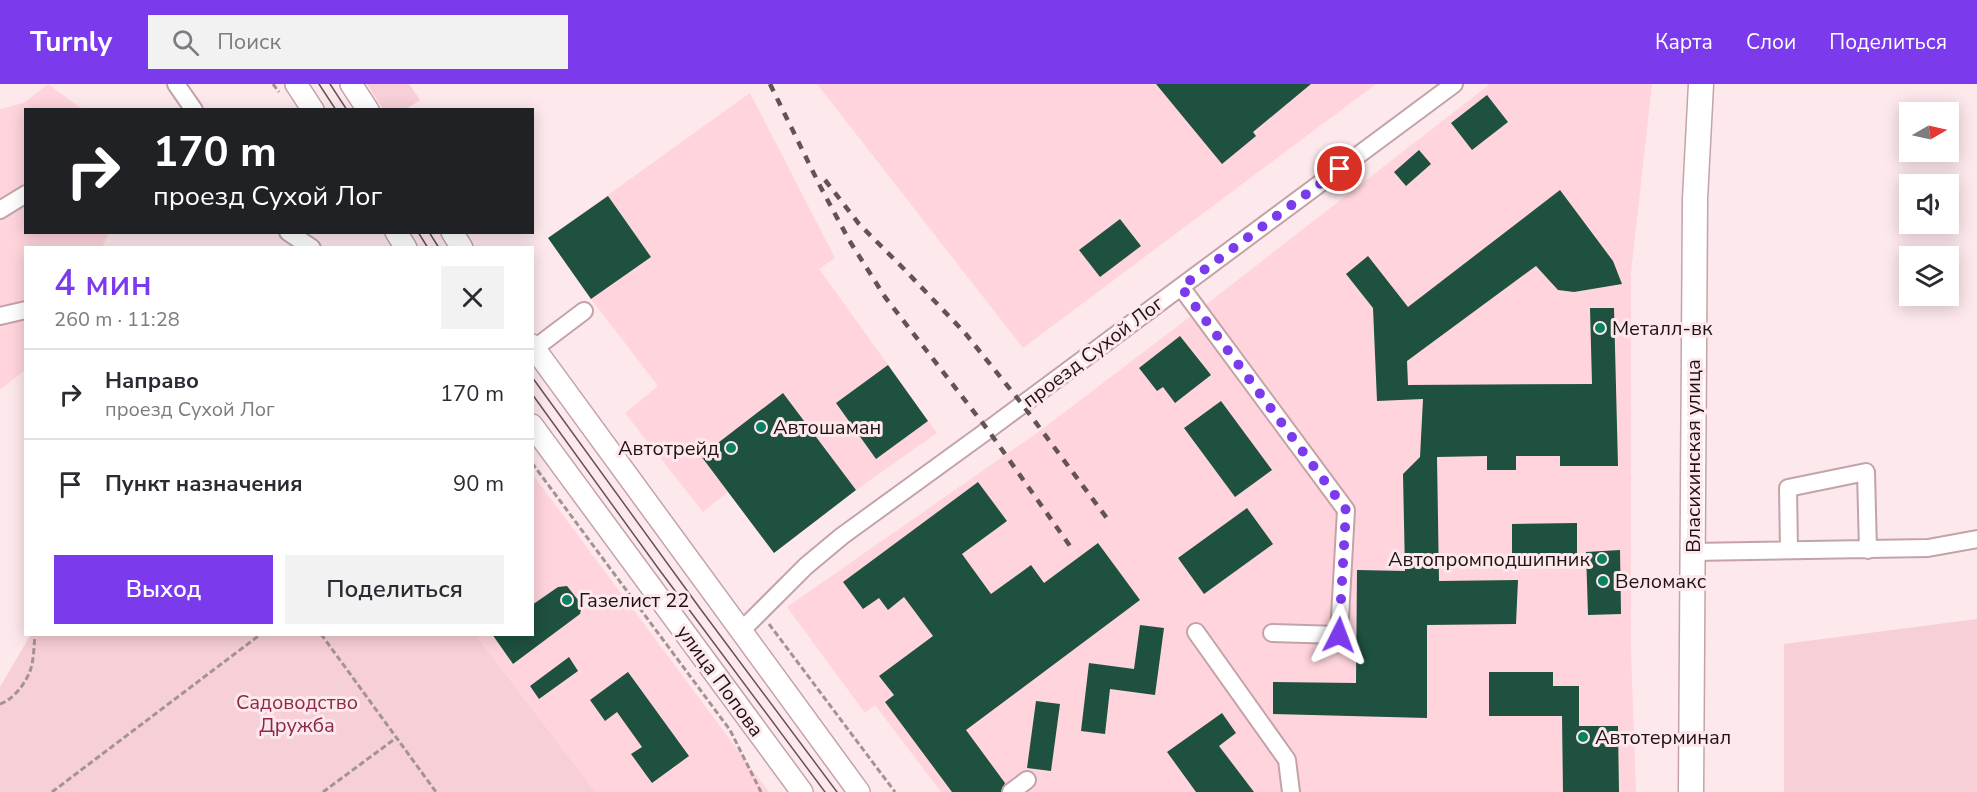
<!DOCTYPE html>
<html lang="ru">
<head>
<meta charset="utf-8">
<style>
	:root { --surface:#fff; --page:#f2f2f3; --text:#2b2b33; --muted:#7c7c81; --line:#e1e1e2; --accent:#7c3aed }
	body { margin:0; font-family:"Nunito Sans",sans-serif; background:var(--page); color:var(--text); height:100vh; display:flex; flex-direction:column; font-size:22px; white-space:nowrap }
	* { box-sizing:border-box; margin:0 }
	p { font-size:20px; color:var(--muted) }
	.icon { flex:none; width:33px; height:33px; fill:none; stroke:currentColor; stroke-width:2; stroke-linecap:round; stroke-linejoin:round }
	.map { position:relative; flex:1; overflow:hidden }
	.drawer { position:absolute; left:24px; top:162px; width:510px; height:390px; display:flex; flex-direction:column; background:var(--surface); border-radius:0px; box-shadow:0 3px 15px #0003 }
	.drawer>* { flex:none }
	.top-card { position:absolute; left:24px; top:24px; width:510px; height:126px; border-radius:0px; box-shadow:0 3px 15px #0003; background:#202124; color:#fff; overflow:hidden }
	.needle { width:39px; rotate:81deg }
	.fabs { position:absolute; left:1899px; top:18px; display:grid; gap:12px }
	.fabs a { display:grid; place-items:center; width:60px; height:60px; border-radius:0px; background:var(--surface); box-shadow:0 3px 15px #0003; font-size:30px }
	.pin { position:absolute; display:grid; place-items:center; width:51px; height:51px; color:#fff; margin:-26px; border:3px solid #fff; border-radius:50%; box-shadow:0 2px 6px #0007 }
	.me { position:absolute; width:66px; margin:-33px; rotate:3deg; stroke-linejoin:round; filter:drop-shadow(0 0 4px #0008) }
	.turn { display:flex; align-items:center; gap:21px; height:126px; padding:0 30px; font-size:27px }
	.turn .icon { width:78px; height:78px; stroke-width:2.5 }
	.turn b { display:block; font-size:42px; line-height:51px }
	.round { display:grid; place-items:center; flex:none; width:63px; height:63px; border-radius:0px; background:var(--page) }
	.head { display:flex; align-items:center; justify-content:space-between; height:102px; padding:0 30px }
	h1 { font-size:36px; font-weight:600; line-height:45px; color:var(--accent) }
	.cta { display:flex; gap:12px; margin-top:auto; padding:12px 30px }
	.cta a { flex:1; height:69px; border-radius:0px; background:var(--accent); color:#fff; font-size:24px; font-weight:600; line-height:69px; text-align:center }
	.cta a+a { background:var(--page); color:var(--text) }
	ul { padding:0; list-style:none }
	li { display:flex; align-items:center; gap:18px; height:90px; padding:0 30px; border-top:2px solid var(--line) }
	li div { flex:1 }
	li b { display:block; font-size:22px }
	li em { font-style:normal }
	header { display:flex; align-items:center; gap:36px; box-sizing:border-box; height:84px; padding:0 30px; background:var(--accent); color:#fff }
	header strong { font-size:28px }
	nav { display:flex; gap:33px; margin-inline-start:auto; font-size:21px }
	.search { width:420px; height:54px; background:var(--page); display:flex; align-items:center; gap:15px; box-sizing:border-box; padding:0 21px; border-radius:0px; color:var(--muted); font-size:22px }
	.map>svg:first-child { display:block }
</style>
</head>
<body>
<header>
<strong>Turnly</strong>
<div class="search"><svg class="icon" aria-label="search" viewBox="0 0 24 24"><circle cx="10" cy="10" r="6"/><path d="M15 15l6 6"/></svg>Поиск</div>
<nav><a>Карта</a><a>Слои</a><a>Поделиться</a></nav>
</header>
<div class="map">
<svg width="1977" height="708" viewBox="0 0 1977 708">
	<rect width="100%" height="100%" fill="#fde8ec"/>
	<path fill="#ffd4dc" d="M48 0 82 25 26 26V148L109 149 102 163 26 164 25 286 0 306V25L24 19Z
		M817 0H1376L1023 264Z
		M1490 0H1652L1631 188V568L1636 708H941L875 621 865 629 787 523 1041 346 1199 226Z
		M750 9 835 174 819 185 937 349 856 406 774 469 728 408 703 428 625 329 658 302 591 215 548 154Z
		M533 391 769 708H595L476 551 532 550Z"/>
	<path fill="#f7cfd6" d="M367 0H409L420 16 406 25H383Z
		M1977 535V708H1784V560Z
		M31 550 476 551 595 708H0V603Z"/>
	<path fill="#1e513f" d="M1156 0H1311L1253 48 1256 52 1222 80Z
		M1487 11 1508 38 1472 66 1451 39Z
		M1419 66 1431 80 1406 102 1394 88Z
		M1560 106 1613 177 1622 200 1574 208 1558 206 1536 182 1407 277 1408 301 1592 300 1590 224H1614L1618 382H1560V372H1516V386H1487V372L1437 373 1439 497 1518 496 1516 540 1427 541V634L1273 630V598L1356 599 1357 486 1405 487 1403 390 1420 373 1423 315 1377 317 1373 224 1346 190 1368 172 1408 223Z
		M608 112 651 173 591 215 548 154Z
		M1120 135 1141 162 1100 193 1079 166Z
		M1180 252 1211 291 1175 319 1163 303 1157 307 1139 284Z
		M888 281 928 337 876 375 836 319Z
		M783 309 856 406 774 469 701 372Z
		M1221 317 1272 386 1235 413 1184 344Z
		M978 398 1007 437 962 470 991 510 1031 481 1044 499 1098 459 1140 516 966 646 1005 699 1001 708H952L885 618 894 611 879 592 933 552 904 513 888 526 879 514 863 525 843 498Z
		M1247 424 1273 460 1204 510 1178 474Z
		M1577 439V475H1512V440Z
		M1620 466 1621 530 1588 531 1586 468Z
		M567 502 582 521 580 530 513 580 492 550H532V521L558 503Z
		M1140 541 1164 544 1155 611 1110 605 1105 650 1081 647 1089 579 1134 585Z
		M569 573 578 587 539 615 530 602Z
		M628 588 689 672 652 699 631 670 642 663 617 628 605 637 590 616Z
		M1489 588H1553V602H1579V642H1618L1619 708H1563L1562 632H1489Z
		M1036 617 1060 620 1051 687 1027 684Z
		M1222 629 1236 649 1219 662 1254 708H1196L1167 668Z"/>
	<g fill="none" stroke-linecap="round" stroke-linejoin="round">
		<defs>
			<path id="minor" d="M176 0 194 26
				M0 126 26 110
				M288 148 312 164
				M1181 203 1346 426 1339 551 1272 549
				M0 232 26 226
				M535 264 584 227
				M1789 465 1788 404 1866 388 1868 466
				M1693 468 1928 464 1977 455
				M741 547 806 482 842 452 988 346 1454 0
				M1196 548 1287 676 1291 708
				M1011 708 1027 696"/>
			<path id="major" d="M296 0 313 26
				M351 0 368 26
				M396 148 406 164
				M452 148 462 164
				M532 261 859 708
				M532 341 802 708"/>
			<path id="highway" d="M1691 708 1695 115 1701 0"/>
		</defs>
		<use href="#minor" stroke="#c3a3a9" stroke-width="20"/>
		<use href="#major" stroke="#c3a3a9" stroke-width="24"/>
		<use href="#highway" stroke="#c3a3a9" stroke-width="27"/>
		<path stroke="#a49396" stroke-width="3" stroke-dasharray="6 3" stroke-linecap="butt" d="M273 0 279 8
			M532 379 730 646 761 708
			M769 540 895 708
			M321 550 436 708
			M0 620C13 616 27 598 31 584 34 574 34 561 35 550
			M52 708 261 550
			M323 708 396 654"/>
		<use href="#minor" stroke="#fff" stroke-width="16"/>
		<use href="#major" stroke="#fff" stroke-width="21"/>
		<use href="#highway" stroke="#fff" stroke-width="24"/>
		<path stroke="#625357" stroke-width="1.5" d="M319 0 336 26
			M330 0 347 26
			M418 148 428 164
			M429 148 439 164
			M532 293 699 523 837 708
			M532 310 658 484 825 708"/>
		<path stroke="#625357" stroke-width="4.5" stroke-dasharray="8 8" stroke-linecap="butt" d="M770 0 820 102 849 156 885 213 988 346 1070 462
			M825 96 859 140 904 185 965 249 1022 320 1109 437"/>
	</g>
	<g fill="none" stroke-linecap="round" stroke-linejoin="round">
		<path stroke="#7c3aed" stroke-width="10" stroke-dasharray="0 18" d="M1339 551 1346 426 1181 203 1340 85"/>
	</g>
	<g fill="#0a8261" stroke="#fde8ec" stroke-width="2">
		<circle cx="1600" cy="244" r="6"/>
		<circle cx="761" cy="343" r="6"/>
		<circle cx="731" cy="364" r="6"/>
		<circle cx="1602" cy="475" r="6"/>
		<circle cx="1603" cy="497" r="6"/>
		<circle cx="567" cy="516" r="6"/>
		<circle cx="1583" cy="653" r="6"/>
	</g>
	<g text-anchor="middle" dominant-baseline="central" stroke-width="6" stroke-linejoin="round" paint-order="stroke">
		<g font-size="20" fill="#1f1316" stroke="#fde8ec" text-anchor="start">
			<text x="1612" y="244">Металл-вк</text>
			<text x="773" y="343">Автошаман</text>
			<text x="719" y="364" text-anchor="end">Автотрейд</text>
			<text x="1590" y="475" text-anchor="end">Автопромподшипник</text>
			<text x="1615" y="497">Веломакс</text>
			<text x="579" y="516">Газелист 22</text>
			<text x="1595" y="653">Автотерминал</text>
		</g>
		<g font-size="20" fill="#1f1316" stroke="#fde8ec">
			<text transform="translate(1093 268) rotate(-37)">проезд Сухой Лог</text>
			<text transform="translate(1693 372) rotate(-90)">Власихинская улица</text>
			<text transform="translate(720 597) rotate(54)">улица Попова</text>
		</g>
		<g font-size="20" fill="#8c2948" stroke="#fde8ec">
			<text x="297" y="618">Садоводство<tspan x="297" dy="23">Дружба</tspan></text>
		</g>
	</g>
</svg>
<div class="fabs">
<a><svg class="needle" viewBox="-14 -14 28 28"><path d="M0-13l5 13h-10z" fill="#e53935"/><path d="M0 13l5-13h-10z" fill="#7c7c81"/></svg></a>
<a><svg class="icon" aria-label="sound" viewBox="0 0 24 24"><path d="M4 9h4l5-4v14l-5-4H4zM17 9q2 3 0 6"/></svg></a>
<a><svg class="icon" aria-label="layers" viewBox="0 0 24 24"><path d="M12 4l9 5-9 5-9-5zM3 14l9 5 9-5"/></svg></a>
</div>
<div class="pin" style="left:1340px;top:85px;background:#d93025"><svg class="icon" aria-label="arrive" viewBox="0 0 24 24"><path d="M6 21V4h12l-3 4 3 4H6"/></svg></div>
<svg class="me" style="left:1339px;top:551px" viewBox="-20 -20 40 40"><path d="M0-17L14 15 0 8-14 15z" fill="#7c3aed" stroke="#fff" stroke-width="4"/></svg>
<div class="top-card">
<div class="turn"><svg class="icon" aria-label="right" viewBox="0 0 24 24"><path d="M7 20v-9h11M14 6l5 5-5 5"/></svg><div><b>170 m</b>проезд Сухой Лог</div></div>
</div>
<section class="drawer">
<div class="head"><div><h1>4 мин</h1><p>260 m · 11:28</p></div><a class="round"><svg class="icon" aria-label="close" viewBox="0 0 24 24"><path d="M6 6l12 12M18 6L6 18"/></svg></a></div>
<ul>
<li><svg class="icon" aria-label="right" viewBox="0 0 24 24"><path d="M7 20v-9h11M14 6l5 5-5 5"/></svg><div><b>Направо</b><p>проезд Сухой Лог</p></div><em>170 m</em></li>
<li><svg class="icon" aria-label="arrive" viewBox="0 0 24 24"><path d="M6 21V4h12l-3 4 3 4H6"/></svg><div><b>Пункт назначения</b></div><em>90 m</em></li>
</ul>
<div class="cta"><a>Выход</a><a>Поделиться</a></div>
</section>
</div>
</body>
</html>
